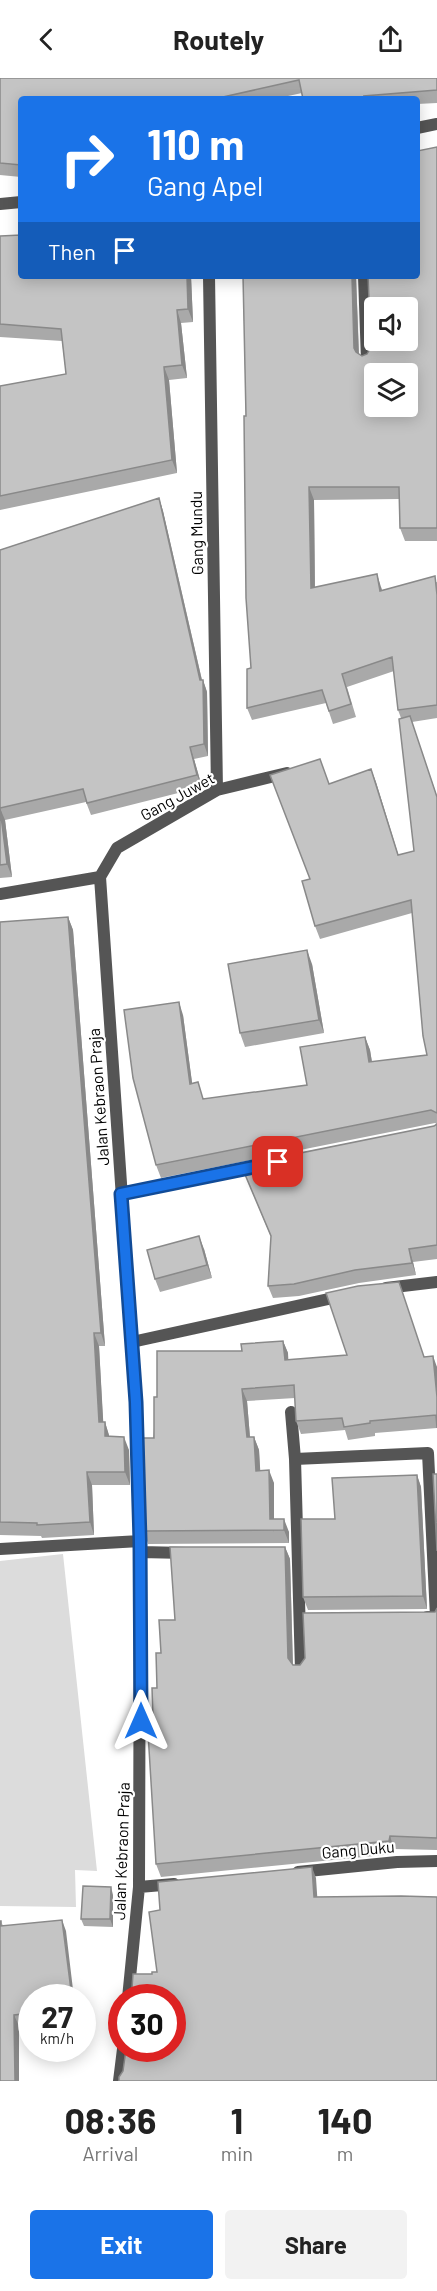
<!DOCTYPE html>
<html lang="en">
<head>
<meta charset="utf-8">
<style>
	:root { --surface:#fff; --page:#f2f2f2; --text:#222; --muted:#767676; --accent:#1a73e8 }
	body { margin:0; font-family:Barlow,sans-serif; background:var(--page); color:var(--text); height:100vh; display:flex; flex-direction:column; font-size:22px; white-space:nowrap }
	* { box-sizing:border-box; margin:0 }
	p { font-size:20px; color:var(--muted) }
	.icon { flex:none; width:33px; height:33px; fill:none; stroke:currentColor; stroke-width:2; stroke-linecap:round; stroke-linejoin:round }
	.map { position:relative; height:2003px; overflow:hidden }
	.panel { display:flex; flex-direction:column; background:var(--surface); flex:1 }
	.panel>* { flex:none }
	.banner { position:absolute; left:18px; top:18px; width:402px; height:183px; border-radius:6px; box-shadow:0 3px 15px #0003; background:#1a73e8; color:#fff; overflow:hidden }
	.buttons { position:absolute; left:364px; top:219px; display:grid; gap:12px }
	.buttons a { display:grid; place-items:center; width:54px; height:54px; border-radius:6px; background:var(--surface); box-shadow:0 3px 15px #0003; font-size:30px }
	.speed { position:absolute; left:18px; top:1906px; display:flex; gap:12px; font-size:30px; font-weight:700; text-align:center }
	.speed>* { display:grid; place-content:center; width:78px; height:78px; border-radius:50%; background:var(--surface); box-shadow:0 3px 15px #0003; line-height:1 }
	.speed small { font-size:15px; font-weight:400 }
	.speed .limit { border:9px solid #d22; background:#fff; color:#111 }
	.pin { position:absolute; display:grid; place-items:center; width:51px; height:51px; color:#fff; margin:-26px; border-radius:12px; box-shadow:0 3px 9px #0006 }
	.me { position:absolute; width:66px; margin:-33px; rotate:0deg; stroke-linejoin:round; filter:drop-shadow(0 0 4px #0008) }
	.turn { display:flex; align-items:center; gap:21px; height:126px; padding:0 30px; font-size:27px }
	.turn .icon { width:78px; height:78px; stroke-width:2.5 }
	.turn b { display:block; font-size:42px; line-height:51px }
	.then { display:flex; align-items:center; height:57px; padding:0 30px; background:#0003; gap:12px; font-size:22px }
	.eta { display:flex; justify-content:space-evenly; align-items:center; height:102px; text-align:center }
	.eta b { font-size:36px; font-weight:700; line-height:42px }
	.primary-button { display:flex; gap:12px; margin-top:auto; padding:12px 30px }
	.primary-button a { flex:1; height:69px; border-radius:6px; background:var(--accent); color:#fff; font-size:24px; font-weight:700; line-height:69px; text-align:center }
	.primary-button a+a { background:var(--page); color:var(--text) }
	header { display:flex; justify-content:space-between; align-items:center; height:78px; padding:0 30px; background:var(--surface); font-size:27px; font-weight:700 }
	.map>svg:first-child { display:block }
</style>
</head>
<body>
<header><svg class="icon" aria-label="back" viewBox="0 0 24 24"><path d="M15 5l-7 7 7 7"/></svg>Routely<svg class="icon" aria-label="share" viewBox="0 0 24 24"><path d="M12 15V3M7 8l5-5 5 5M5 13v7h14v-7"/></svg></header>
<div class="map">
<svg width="437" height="2003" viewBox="0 0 437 2003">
	<rect width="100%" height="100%" fill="#fff"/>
	<path fill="#dcdcdc" d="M63 1476 97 1793 75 1792 76 1829 0 1828V1483Z"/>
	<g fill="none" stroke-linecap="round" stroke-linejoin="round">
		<path stroke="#555" stroke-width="12" d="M364 198 367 282"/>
		<path stroke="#555" stroke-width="12" d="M417 50 437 46
			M0 126 21 124
			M209 198 217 712
			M100 799 136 1324 140 1463 139 1809 128 1920
			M100 799 117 770 217 712 287 695
			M0 816 100 799
			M121 1116 258 1088
			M386 1210 437 1204
			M132 1264 342 1218
			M291 1334 295 1381 301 1592
			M295 1381 428 1375 436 1539H427
			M0 1471 140 1463
			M140 1474 186 1475
			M298 1794 397 1784 437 1783
			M139 1809 174 1806
			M119 2003 123 1971"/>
	</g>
	<path fill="#a9a9a9" d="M0 0H437V25L417 26V21H303L302 15 274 21H21V99L0 97Z
		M437 69V463H405L400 450 399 421 314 422 315 509H381L382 512 437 504V640L412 644 437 718V1046L435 1045 161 1100 156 1087 183 937 192 1005 204 1021 307 1007 365 959 370 972 372 984 427 977 412 835 320 861 315 848 310 801 329 706 371 691 398 777 414 773 401 640 398 632 394 593 347 609 356 639 333 646 326 625 252 642 247 630 251 590 243 198H356L359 276 362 278 367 276 371 269Z
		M0 158 21 198H191L193 244 181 245 187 300 169 302 177 395 0 432V308L66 296 62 263 0 259Z
		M159 420 163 433 202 602H203L207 614 208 678 194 681 202 709 91 737 86 724 5 742 12 799 0 800V472Z
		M68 839 73 852 105 1268H99L103 1344H105L109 1358 129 1372 130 1407H92L94 1457 42 1460 41 1458 0 1457V844Z
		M312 886 324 955 245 969 240 955Z
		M437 1046V1181L413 1184 416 1197 359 1205 299 1218 273 1220 268 1208 271 1159 241 1087 434 1048Z
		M204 1171 212 1200 160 1214 155 1201Z
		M283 1263 288 1275V1281L425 1279 437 1289V1350L375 1355V1358L348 1362 345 1352 301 1356 296 1343 295 1320 247 1323 250 1359H254L259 1372 260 1393 274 1405V1441L289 1454V1465L148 1466 144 1453 157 1319 242 1273Z
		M417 1397 421 1409 427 1531 308 1532 303 1519 335 1441Z
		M285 1469 290 1481 293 1587H300L435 1534 437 1530V1772L394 1771V1776L161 1799 156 1786 153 1639 161 1575 175 1542Z
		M113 1817V1849L84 1848 81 1841Z
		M1 1843 3 1848 66 1853 32 1920V1947L19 1948V2003Z"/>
	<path fill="#898989" d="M187 198H191L193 244 188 231Z
		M352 198H356L359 282 354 270Z
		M177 232 181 245 187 300 182 287Z
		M164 289 169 302 177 395 172 382Z
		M309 409 314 422 315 522 311 510Z
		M159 420 163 433 203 607V602L207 614 208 678 204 666 200 602Z
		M377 496 381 509 385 525 380 513Z
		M190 669 194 681 202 709 197 697Z
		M371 691 376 704 402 789 398 777Z
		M0 730 5 742 12 799 7 786Z
		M68 839 73 852 105 1268 101 1255Z
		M307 872 312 886 324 955 319 942Z
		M179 924 183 937 194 1019 190 1006Z
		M365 959 370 972 374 997 369 984Z
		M199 1158 204 1171 212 1200 207 1187Z
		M409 1171 413 1184 416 1197 412 1185Z
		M94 1255 99 1268 104 1357 99 1344Z
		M283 1263 288 1275 289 1294 285 1282Z
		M433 1278 437 1289V1320Z
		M242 1311 247 1323 251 1372 247 1359Z
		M105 1344 109 1357V1371L105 1358Z
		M124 1359 129 1372 130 1407 125 1394Z
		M254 1359 259 1372 261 1405 256 1393Z
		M269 1392 274 1405V1454L270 1441Z
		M87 1394 92 1407 94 1457 90 1444Z
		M417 1397 421 1409 427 1531 423 1518Z
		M284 1441 289 1454V1465L284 1452Z
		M285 1469 290 1481 293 1592 288 1580Z
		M390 1758 394 1771V1776L389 1763Z
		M312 1789 316 1800 318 1830 314 1819Z
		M111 1809 113 1817V1849L110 1841Z
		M62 1842 66 1853 74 1920H72Z
		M14 1937 19 1948V2003H15Z"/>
	<path fill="#c4c4c4" stroke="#898989" stroke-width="1.5" fill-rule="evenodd" d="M0 0H437V12L364 18 365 21H303L299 2 214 21H21V87L0 85Z
		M437 69V450H400L399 409H309L311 510 377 496 380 513 435 498 437 517V627L398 632 392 579 342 596 351 626 329 633 322 612 247 630V591L251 590 246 520 244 338H246L243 198H352L354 270 356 274 362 278 367 276 371 269 368 198H417V73ZM375 230H408V262H375ZM375 296H408V328H375Z
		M21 157V198H187L188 231 177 232 182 287 164 289 172 382 0 418V308L66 296 61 251 0 246V158Z
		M159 420 200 602H203L204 666 190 669 197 697 87 725 83 711 0 730 7 786 0 787V472Z
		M410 638 437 719V1035L431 1032 156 1087 133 1000 124 932 179 924 190 1006 198 1004 203 1021 307 1007 300 969 365 959 369 984 427 977 423 958 411 822 315 848 302 803 310 801 270 697 320 681 329 706 371 691 398 777 414 773 399 641Z
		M68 839 101 1255H94L99 1344H105V1358L124 1359 125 1394H87L90 1444 37 1447V1445L0 1444V844Z
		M307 872 319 942 240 955 228 886Z
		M437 1046V1167L409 1171 412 1185 355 1192 294 1206 268 1208 271 1158 241 1087 434 1048Z
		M199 1158 207 1187 155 1201 147 1172Z
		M399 1204 424 1279 433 1278 437 1319V1350L436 1337 370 1343V1345L344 1349 342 1340 296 1343 294 1307 242 1311 247 1359H254L256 1393 269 1392 270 1441H284V1452L144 1453 141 1360H154V1319H157V1273H242L241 1266 283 1263 285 1282 347 1277 326 1215 358 1208Z
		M433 1396H437V1473Z
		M417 1397 423 1518 303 1519 301 1441H335L332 1400Z
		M170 1469H285L288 1580 293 1587H300L305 1580 303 1535 435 1534 437 1530V1760L390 1758 389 1763 156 1786 147 1638 153 1639 152 1610H157L156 1575H161L159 1542H175Z
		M312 1789 314 1819 401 1818 437 1819V2003H119V1999L123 1993 126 1971H172V1920H127V1916L132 1910 133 1896H152V1894H157L149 1834 160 1832 158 1804Z
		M83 1808 111 1809 110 1841H81Z
		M62 1842 72 1920H32V1935L14 1937 15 2003H0V1843H1V1848Z"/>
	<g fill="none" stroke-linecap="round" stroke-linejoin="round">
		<defs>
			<path id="route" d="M141 1643 140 1463 136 1324 121 1116 278 1084"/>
		</defs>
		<use href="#route" stroke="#114b97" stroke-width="15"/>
		<use href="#route" stroke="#1a73e8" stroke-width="10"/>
	</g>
	<g text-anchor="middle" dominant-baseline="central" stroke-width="4.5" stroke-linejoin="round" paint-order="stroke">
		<g font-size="16" fill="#000" stroke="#fff">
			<text transform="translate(196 455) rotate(-91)">Gang Mundu</text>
			<text transform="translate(177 718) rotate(-29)">Gang Juwet</text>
			<text transform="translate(98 1019) rotate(-94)">Jalan Kebraon Praja</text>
			<text transform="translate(358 1771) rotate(-5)">Gang Duku</text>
			<text transform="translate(121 1773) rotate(-88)">Jalan Kebraon Praja</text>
		</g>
	</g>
</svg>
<div class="buttons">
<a><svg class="icon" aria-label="sound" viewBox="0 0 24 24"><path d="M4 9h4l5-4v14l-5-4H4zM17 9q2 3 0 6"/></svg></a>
<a><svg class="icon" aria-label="layers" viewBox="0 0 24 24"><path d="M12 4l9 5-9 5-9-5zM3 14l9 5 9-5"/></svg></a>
</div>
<div class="speed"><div>27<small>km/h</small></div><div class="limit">30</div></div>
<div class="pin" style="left:278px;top:1084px;background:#d93025"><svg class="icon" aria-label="arrive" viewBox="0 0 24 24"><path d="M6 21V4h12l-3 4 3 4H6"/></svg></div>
<svg class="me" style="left:141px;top:1643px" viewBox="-20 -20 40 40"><path d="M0-17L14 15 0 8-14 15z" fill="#1a73e8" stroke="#fff" stroke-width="4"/></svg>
<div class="banner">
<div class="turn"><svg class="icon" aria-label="right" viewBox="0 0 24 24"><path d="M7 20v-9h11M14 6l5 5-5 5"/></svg><div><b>110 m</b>Gang Apel</div></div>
<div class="then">Then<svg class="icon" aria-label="arrive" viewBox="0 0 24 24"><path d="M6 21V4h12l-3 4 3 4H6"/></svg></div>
</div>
</div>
<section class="panel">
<div class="eta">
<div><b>08:36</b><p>Arrival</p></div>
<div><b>1</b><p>min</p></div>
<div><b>140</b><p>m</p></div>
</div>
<div class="primary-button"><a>Exit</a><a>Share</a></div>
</section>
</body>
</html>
